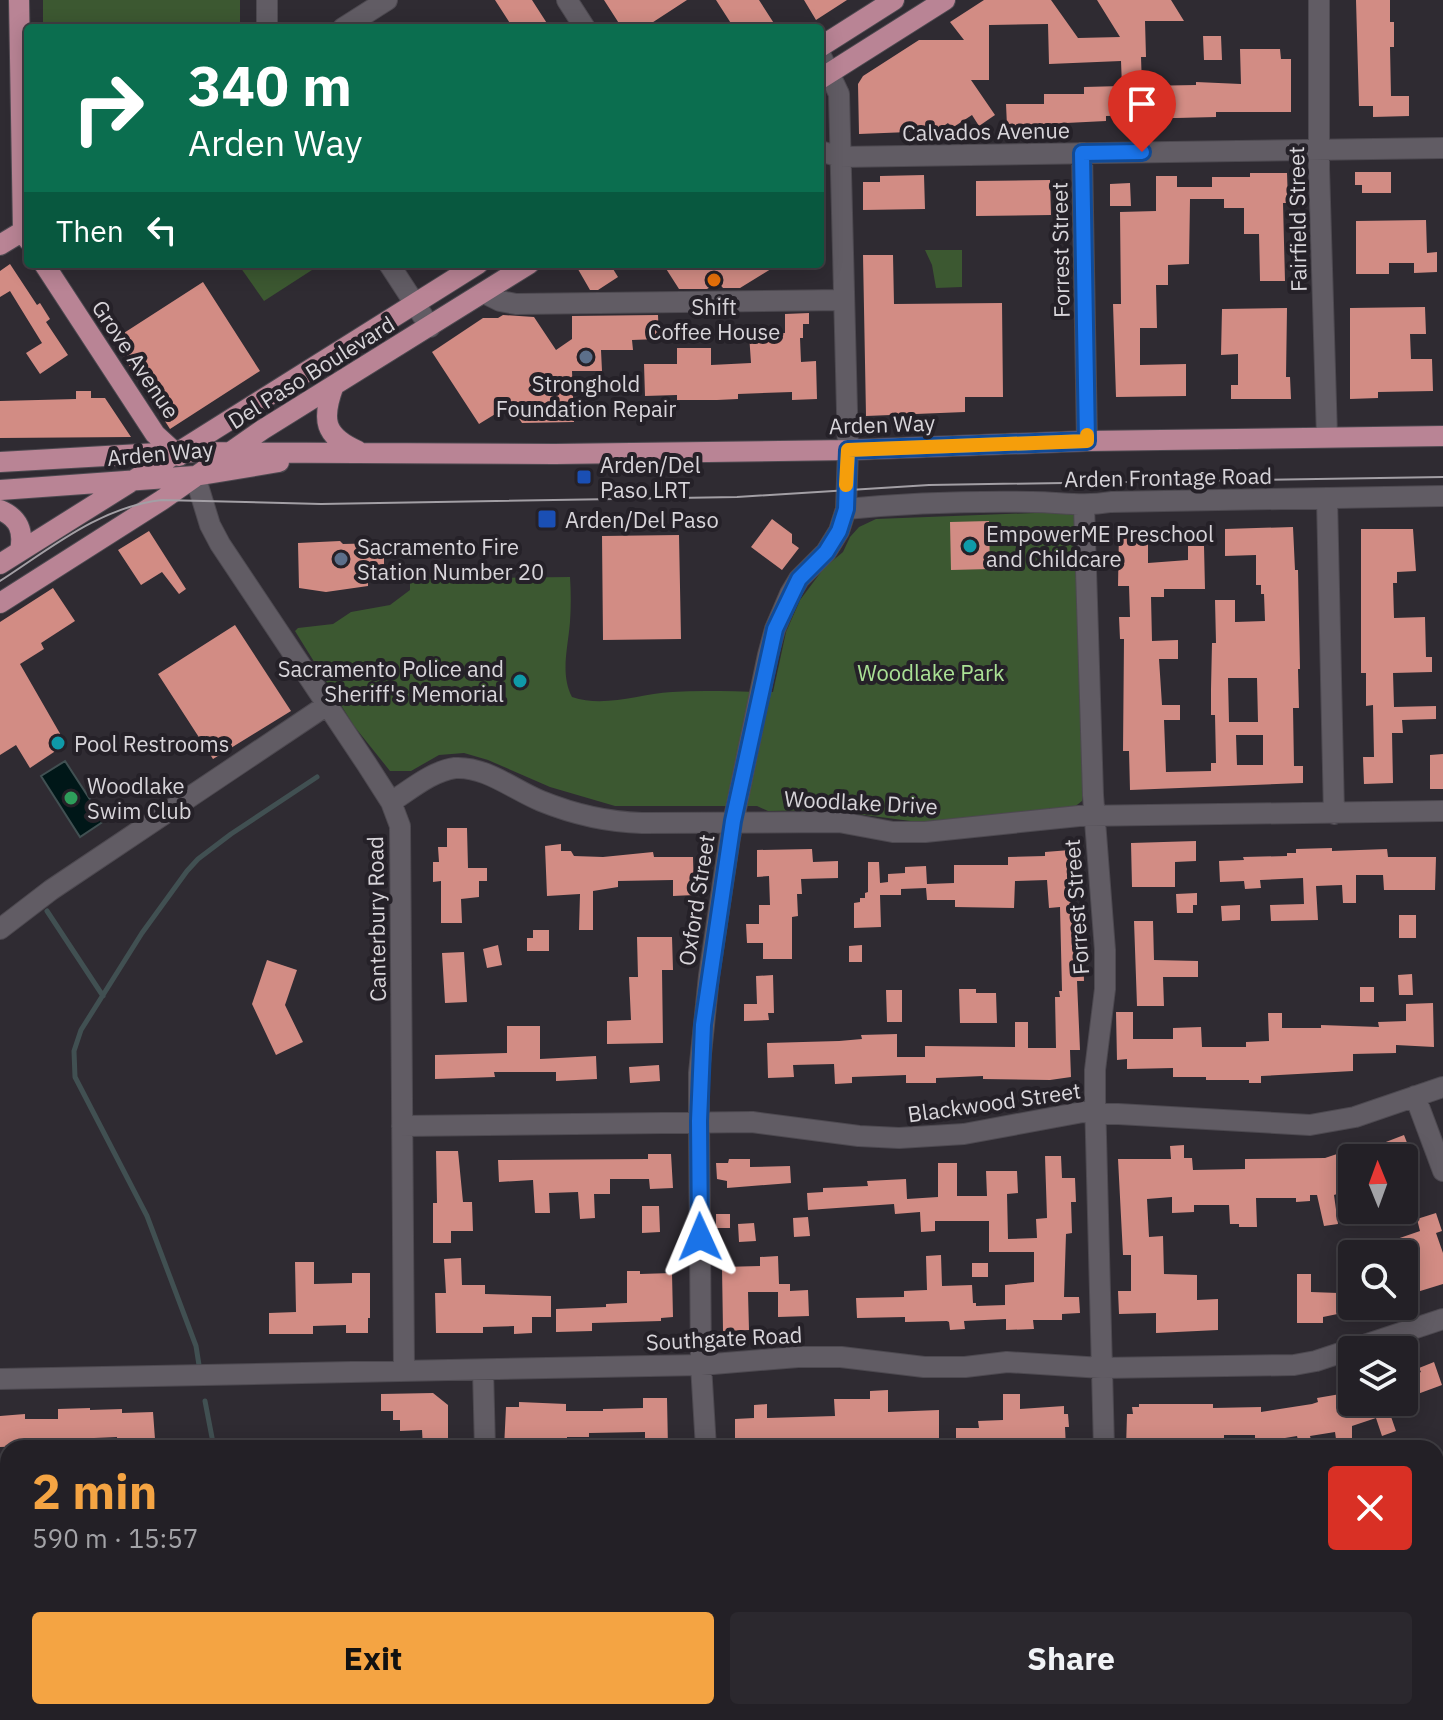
<!DOCTYPE html>
<html lang="en">
<head>
<meta charset="utf-8">
<style>
	:root { --surface:#232026; --page:#2b282e; --text:#f1f3f6; --muted:#a3a3a7; --line:#403e43; --accent:#f4a443 }
	body { margin:0; font-family:"IBM Plex Sans",sans-serif; background:var(--page); color:var(--text); height:100vh; display:flex; flex-direction:column; font-size:30px; white-space:nowrap }
	* { box-sizing:border-box; margin:0 }
	p { font-size:26px; color:var(--muted) }
	.icon { flex:none; width:44px; height:44px; fill:none; stroke:currentColor; stroke-width:2; stroke-linecap:round; stroke-linejoin:round }
	.map { position:relative; flex:1; overflow:hidden }
	.side { position:absolute; left:0px; top:1440px; width:1444px; height:280px; display:flex; flex-direction:column; background:var(--surface); border-radius:24px 24px 0 0; box-shadow:0 4px 20px #0003,0 0 0 2px var(--line) }
	.side>* { flex:none }
	.banner { position:absolute; left:24px; top:24px; width:800px; height:244px; border-radius:8px; box-shadow:0 4px 20px #0003,0 0 0 2px var(--line); background:#0b6e4f; color:#fff; overflow:hidden }
	.needle { width:52px; rotate:359deg }
	.tools { position:absolute; left:1338px; top:1144px; display:grid; gap:16px }
	.tools a { display:grid; place-items:center; width:80px; height:80px; border-radius:8px; background:var(--surface); box-shadow:0 4px 20px #0003,0 0 0 2px var(--line); font-size:40px }
	.pin { position:absolute; display:grid; place-items:center; width:68px; height:68px; color:#fff; margin:-82px -34px; border-radius:50% 50% 50% 0; rotate:-45deg; box-shadow:0 0 8px #0007 }
	.pin .icon { rotate:45deg }
	.me { position:absolute; width:88px; margin:-44px; rotate:359deg; stroke-linejoin:round; filter:drop-shadow(0 0 6px #0008) }
	.turn { display:flex; align-items:center; gap:28px; height:168px; padding:0 32px; font-size:36px }
	.turn .icon { width:104px; height:104px; stroke-width:2.5 }
	.turn b { display:block; font-size:56px; line-height:68px }
	.then { display:flex; align-items:center; height:76px; padding:0 32px; background:#0003; gap:16px; font-size:30px }
	.round { display:grid; place-items:center; flex:none; width:84px; height:84px; border-radius:8px; background:var(--page) }
	.summary { display:flex; align-items:center; justify-content:space-between; height:136px; padding:0 32px }
	h1 { font-size:48px; font-weight:700; line-height:60px; color:var(--accent) }
	.button { display:flex; gap:16px; margin-top:auto; padding:16px 32px }
	.button a { flex:1; height:92px; border-radius:8px; background:var(--accent); color:#111; font-size:32px; font-weight:700; line-height:92px; text-align:center }
	.button a+a { background:var(--page); color:var(--text) }
	.map>svg:first-child { display:block }
</style>
</head>
<body>
<div class="map">
<svg width="1443" height="1720" viewBox="0 0 1443 1720">
	<rect width="100%" height="100%" fill="#2f2b32"/>
	<path fill="#3c5831" d="M43 0H240V28H43Z
		M925 250H962V287L936 288 932 265Z
		M238 264H313L310 266 312 270 264 301Z
		M1060 512 1075 515 1084 785 1082 801 1073 808 918 822 827 810 768 811 757 806H615L550 787 488 760 464 753 439 755 411 771H390L354 726 295 631 298 628 333 624 351 612 390 605 410 590V579L570 577C571 592 571 607 570 622 568 648 560 674 572 697 605 708 638 694 672 692 705 690 739 692 773 692L786 632 800 600 824 568 843 552 850 537 859 527 876 519Z"/>
	<path fill="#001718" stroke="#415052" stroke-width="2" d="M65 761 104 821 80 837 41 776Z"/>
	<g fill="none" stroke-linecap="round" stroke-linejoin="round">
		<path stroke="#415052" stroke-width="5" d="M47 911 103 996
			M199 1365 196 1346 147 1216 75 1077 74 1051 81 1030 142 933 187 871 198 859 231 834 317 777
			M205 1401 214 1448
			M210 1720 211 1712"/>
	</g>
	<path fill="#d28c84" fill-rule="evenodd" d="M495 0H532L550 28H513Z
		M604 0H687L644 28H622Z
		M716 0H759L777 28H734Z
		M804 0H847L816 20Z
		M984 0H1051L1078 38 1120 37 1097 0H1171L1184 21H1145L1146 57H1141L1142 86 1196 85V82L1241 84 1240 49H1280L1281 59H1291V112H1216V117L1176 118H1157V115L1106 116V121L1007 126 1006 104H1044V94H1084V87L1122 86 1121 61 1049 64 1048 24 989 25V80H971L995 115 979 126 972 115 952 128 948 123 936 131 933 127 924 133 919 126 909 132 859 134 858 84 863 76 919 40H964L950 22Z
		M1356 0H1390V22H1394V47H1390L1391 96H1409V116L1373 117V106H1359Z
		M1203 36H1221L1222 60H1204Z
		M1355 172H1391V193H1362V185H1355Z
		M1250 173H1287L1288 203H1283L1285 281H1260L1259 234H1244V208H1224V199H1190L1189 264 1168 265V285H1156L1157 328H1140V365L1186 364V396L1116 397 1113 304H1121L1120 212 1156 211V176H1177V187H1212V177H1250Z
		M924 175 925 209 863 210V182H880V176Z
		M1050 180 1051 215 976 216V181Z
		M1130 183 1131 206H1110V184Z
		M1426 220 1427 253 1437 252V272L1414 273V263H1389V274H1356V221Z
		M863 255H893L894 304 1002 303 1003 397H965V412L866 416Z
		M10 264 37 305 40 303 50 319 46 322 68 355 40 374 26 353 42 343 10 291 0 297V271Z
		M575 264H610L618 277 598 290H590Z
		M663 264H779L740 288H723L718 282 707 289H679Z
		M203 282 260 371 170 429 113 340Z
		M1425 307 1426 334H1410L1411 359H1432L1433 391 1378 392V398L1350 399V308Z
		M1287 308 1286 377H1290L1291 399H1231V385H1238V354L1221 355 1222 309Z
		M809 313V324H803V338H800L801 362 816 361 817 399 792 400V392L738 394V399L717 400H677V395L645 396 644 364H677V348H711V365L751 363 749 334 785 333V314Z
		M503 315 534 317 556 350 572 339V316L658 315 659 339 632 340 633 350H601L602 371H572L574 422 522 423 510 405 479 424 432 352 483 318H498Z
		M76 391H91V398H105L131 437 0 438V401L76 399Z
		M772 519 792 534V543L799 548 782 570 751 547Z
		M989 521 990 569 951 570 950 522Z
		M1293 527 1295 570H1298L1300 669H1298L1299 708H1293L1294 766H1303V783L1130 790 1129 751H1123L1124 639H1120L1119 617H1130L1129 586H1118L1119 531H1148V563L1188 560V546H1204L1205 589H1164V597H1151L1152 641 1178 640V659H1159L1162 705H1180V720H1164L1166 772 1211 771V763H1216L1215 715H1211V689L1212 643H1216L1215 600H1235V622L1265 621 1264 594H1261V585H1256V555L1225 556V529ZM1228 678H1257L1258 722H1229ZM1236 735H1263V765H1237Z
		M1361 529H1413L1416 571 1397 572V583H1393L1394 618 1425 617 1426 657H1432V672L1393 673 1394 707 1436 706V719L1402 720 1403 733H1392L1393 783 1364 784 1363 757H1374L1373 705 1366 706V673H1361Z
		M149 531 186 589 179 594 162 572 141 585 118 550Z
		M679 535 681 639 603 640 602 536Z
		M340 541 343 544 384 543V574L368 576V586L326 592 299 588 298 543Z
		M53 588 75 621 41 643 44 649 20 664 66 744 30 768 16 745 0 755V622Z
		M235 625 291 711 213 759 158 674Z
		M1443 754V789H1430V755Z
		M447 828H467L468 868H487V881H479V897L461 899 462 923H441V881L433 882V862H439L438 847H447Z
		M1196 841V861L1175 862V887H1132L1131 843Z
		M561 844V851H571L574 856 603 857 653 852 654 857H693L694 895 673 896V880L618 881V887L593 891V930H579L580 894 547 896 545 846Z
		M1332 848V851L1387 849 1388 857H1436L1435 890H1384L1383 875H1356V903H1343L1342 885 1316 886 1318 920 1271 921 1270 905 1304 904 1303 878 1260 880 1261 888 1245 889 1244 881 1220 882 1219 861 1244 860 1243 857 1287 856V853H1296V849Z
		M812 849 813 862 838 861V878L801 879 802 894H797L798 916 792 917V959H763V943H747L746 924H759V905H770L769 876 757 877V850Z
		M1070 850 1073 911H1077V922H1082L1084 981H1077L1080 1050H1070L1071 1077 1050 1080 983 1079V1076L936 1078V1083H906V1075L852 1077V1083L835 1084 834 1064 793 1065 794 1077 768 1078 767 1043 839 1041 862 1039 861 1035 897 1034V1057H925V1046L1015 1047V1022H1028V1048H1056L1055 997H1060L1059 991H1062L1060 907 1049 908 1047 880 1015 881 1014 908 955 907V900H927L926 888 901 889V895H880L881 927 854 928V903L860 902V898H865V893L868 892V862H879L880 883 888 882V874L905 873V867L926 866 927 884 954 883V865H1008V857L1045 856V852Z
		M1197 893V905H1193V913H1177L1176 894Z
		M1240 905V920L1222 921 1221 906Z
		M1399 915H1416V938H1399Z
		M1134 921H1153L1154 960 1198 961V977H1163L1164 1006H1137Z
		M533 930H549V951H527V938H533Z
		M637 937H672L673 970H662L663 1043 607 1044V1021L631 1020 629 977H638Z
		M498 945 502 965 487 968 483 949Z
		M862 945V962H849V946Z
		M464 952 467 1002 445 1003 442 953Z
		M267 960 297 970 285 1005 303 1042 276 1055 252 1004Z
		M1412 974 1413 995H1399L1398 975Z
		M773 975 774 1013H768L769 1020 744 1021V1004H757L756 976Z
		M1360 987H1374V1002H1360Z
		M959 989H976V993H996L997 1023H960Z
		M886 990H902V1022H887Z
		M1433 1003 1434 1047 1396 1045V1053L1353 1054V1071L1261 1076V1083H1249V1080H1206V1077H1173V1068L1127 1069V1059L1117 1060 1116 1012H1133V1039H1173V1028L1201 1027 1202 1047H1246V1042L1269 1041 1268 1013H1282V1028H1321V1025L1379 1027 1378 1022 1406 1021V1004Z
		M507 1026H540V1059L596 1056 597 1079 556 1081V1072H494L495 1077 435 1079V1055L507 1053Z
		M659 1065 660 1081 630 1083 629 1067Z
		M1404 1135 1413 1158H1352V1189L1334 1195 1338 1224 1324 1226 1317 1195H1310V1201L1296 1202V1198H1256L1257 1227H1239V1224H1230L1229 1205H1194V1212L1172 1213V1197L1147 1199 1149 1237 1163 1236 1164 1274 1197 1275V1300L1218 1299V1330L1156 1333V1313L1119 1314 1118 1291H1131V1255H1123L1118 1159H1171L1170 1146 1184 1145V1158H1192L1193 1170 1245 1169V1159L1325 1158 1352 1149V1155Z
		M436 1151H458L463 1202H472L473 1231H451V1243H433V1203H437Z
		M648 1154H671L673 1188 650 1189 649 1179H610V1194H594L595 1218 580 1219 578 1192 549 1193 550 1213H535L533 1180 499 1182 498 1160 648 1159Z
		M1045 1156H1061L1062 1178H1075L1076 1202H1071L1072 1233 1066 1234 1064 1297H1079L1080 1313 1062 1314V1320H1033L1034 1329 1006 1330V1319L964 1321 965 1329 950 1330 949 1322 947 1321 905 1322V1317L857 1318 856 1298 904 1297V1291L927 1290 926 1256 941 1255 942 1286 972 1285 973 1303H976V1306L1005 1305V1285L1034 1282V1252H989V1221H935V1231L921 1232 920 1212 895 1214 894 1204 808 1210 807 1193 823 1192V1188L868 1186 867 1181 906 1179 907 1199 938 1197V1163H957V1196H987L986 1171H1017L1018 1193 1007 1194 1008 1239 1037 1238 1036 1219 1047 1218Z
		M729 1159H750V1167L790 1166 791 1183 727 1188V1181L717 1179 716 1163H728Z
		M642 1206H659L660 1232 642 1233Z
		M1436 1213 1442 1231 1436 1233 1443 1253V1284L1404 1296V1254H1395L1391 1241 1420 1231 1417 1219Z
		M716 1214H730V1228H716Z
		M808 1217 810 1236 794 1237 793 1218Z
		M754 1223 756 1241 739 1242 738 1224Z
		M778 1256 779 1284H790V1291L808 1290 809 1316 778 1317V1292H748L749 1330 723 1331 722 1267 760 1266V1257Z
		M461 1258 462 1285H485V1294L551 1296V1317H532V1333L514 1334V1326L483 1327V1333H436L435 1293H446L444 1259Z
		M295 1262H314V1284L352 1283V1273H370V1318H368V1333H346V1325L313 1326V1334H269V1313L296 1312Z
		M972 1263H988V1277H972Z
		M627 1271H640V1274L672 1273 673 1317 661 1318V1321L592 1323V1331L556 1332V1309L606 1307V1304L627 1303Z
		M1297 1274H1311V1292L1338 1293 1336 1286 1352 1282V1311L1323 1317V1323H1297Z
		M1434 1362 1442 1385 1404 1399V1378L1421 1372 1419 1368Z
		M888 1390V1412L939 1410V1438L908 1439V1448H884V1439L858 1440V1443H824V1448H791L790 1441 735 1442V1419L754 1418V1405L767 1404V1418L835 1416 834 1399H870V1391Z
		M1352 1392V1402H1386L1396 1431 1382 1436 1376 1418 1352 1426V1444L1337 1446 1335 1432 1310 1436 1313 1448H1300L1297 1436 1255 1443V1435H1224V1448H1185V1438L1157 1439V1448H1126L1127 1414H1133L1132 1407H1139V1404H1213V1408L1261 1407V1412L1312 1404 1318 1402 1317 1398Z
		M433 1393 448 1405V1448H423L422 1430 400 1431V1420H393V1411H381V1394Z
		M1003 1394H1020V1409L1064 1406V1414H1068L1069 1427H1065L1066 1448H1049V1438H990L991 1448H963V1440L956 1441V1428H979L978 1421 1003 1420Z
		M643 1398H667L668 1448H645V1432L589 1433V1437H567V1443H535V1448H504L506 1407H519V1402L566 1404V1411H603V1409L643 1408Z
		M90 1408V1410L122 1409V1413L153 1412 155 1439 136 1440 137 1447 117 1448V1437L26 1441 27 1446 0 1447V1416L25 1414V1419H58V1409Z"/>
	<g fill="none" stroke-linecap="round" stroke-linejoin="round">
		<defs>
			<path id="minor" d="M267 0V28
				M567 0 585 28
				M1319 0V168L1327 437
				M343 28 387 0
				M820 151 840 157 1443 148
				M1082 153 1087 441
				M389 264 430 327
				M484 293 500 301 516 304 843 300
				M195 476 210 525 220 544 366 763 391 802 400 826 404 1371
				M1327 498 1334 814
				M1084 506 1093 795 1105 950V989L1095 1070V1098L1104 1448
				M846 509C908 503 969 501 1032 502 1061 502 1081 507 1111 502L1443 496
				M391 802C410 790 432 771 455 768 485 766 514 790 541 801 573 814 607 822 642 823L839 822 893 832H925L1079 816 1443 811
				M0 929 51 890 327 705
				M1415 1096 1443 1171
				M402 1126 752 1122 859 1136 899 1138 964 1134 1083 1112 1310 1125 1355 1117 1443 1087
				M483 1370 485 1448
				M0 1379 701 1365 798 1357H841L924 1367H965L1007 1362 1102 1368 1294 1365 1316 1361 1443 1319
				M706 1448 701 1365 699 1121V1073L709 976 730 837 768 655 775 629 790 594 799 579 826 552 839 531 846 509 848 450 839 94 820 54
				M0 1553 8 1554
				M1436 1559H1443
				M529 1712V1720
				M719 1712V1720"/>
			<path id="major" d="M19 0 23 231 28 240
				M820 47 894 0
				M820 79 945 0
				M0 245 23 231
				M44 264 155 434 179 456
				M334 385C321 420 324 436 358 451
				M0 462 176 452 555 454 848 450 1087 441 1443 436
				M0 490 195 476 279 462
				M0 510C19 518 24 531 20 551
				M0 564 478 264
				M0 603 162 500 262 430 529 264"/>
		</defs>
		<use href="#minor" stroke="#4d4950" stroke-width="22"/>
		<use href="#major" stroke="#4d4950" stroke-width="22"/>
		<use href="#minor" stroke="#615c64" stroke-width="20"/>
		<use href="#major" stroke="#b98495" stroke-width="20"/>
		<path stroke="#a39fa5" stroke-width="2" d="M0 581C51 548 100 507 162 500L321 504 737 497 929 485 1443 477"/>
	</g>
	<g fill="none" stroke-linecap="round" stroke-linejoin="round">
		<defs>
			<path id="route" d="M700 1237 699 1121 703 1025 733 821 775 629 799 579 826 552 839 531 846 509 848 450 1087 441 1082 153 1142 152"/>
		</defs>
		<use href="#route" stroke="#114b97" stroke-width="20"/>
		<use href="#route" stroke="#1a73e8" stroke-width="14"/>
		<path stroke="#f59e0b" stroke-width="14" d="M846 485 848 450 1087 441V435"/>
	</g>
	<circle fill="#e8710a" stroke="#252128" stroke-width="3" cx="714" cy="280" r="8"/>
	<g fill="#5c6f8a" stroke="#252128" stroke-width="3">
		<circle cx="586" cy="357" r="8"/>
		<circle cx="341" cy="559" r="8"/>
	</g>
	<g fill="#1a4fb4" stroke="#252128" stroke-width="3">
		<rect x="576" y="469" width="16" height="16" rx="4"/>
		<rect x="537" y="509" width="20" height="20" rx="4"/>
	</g>
	<g fill="#0f9aa8" stroke="#252128" stroke-width="3">
		<circle cx="970" cy="546" r="8"/>
		<circle cx="520" cy="681" r="8"/>
		<circle cx="58" cy="743" r="8"/>
	</g>
	<circle fill="#2e9e5b" stroke="#252128" stroke-width="3" cx="71" cy="798" r="8"/>
	<g text-anchor="middle" dominant-baseline="central" stroke-width="8" stroke-linejoin="round" paint-order="stroke">
		<g font-size="22" fill="#d8d5da" stroke="#252128">
			<text transform="translate(986 131) rotate(-1)">Calvados Avenue</text>
			<text transform="translate(1297 219) rotate(-91)">Fairfield Street</text>
			<text transform="translate(1060 250) rotate(-91)">Forrest Street</text>
			<text transform="translate(136 359) rotate(56)">Grove Avenue</text>
			<text transform="translate(311 372) rotate(-32)">Del Paso Boulevard</text>
			<text transform="translate(882 424) rotate(-2)">Arden Way</text>
			<text transform="translate(160 453) rotate(-5)">Arden Way</text>
			<text transform="translate(1168 477) rotate(-1)">Arden Frontage Road</text>
			<text transform="translate(861 802) rotate(3)">Woodlake Drive</text>
			<text transform="translate(696 900) rotate(-81)">Oxford Street</text>
			<text transform="translate(1076 907) rotate(-94)">Forrest Street</text>
			<text transform="translate(376 919) rotate(-91)">Canterbury Road</text>
			<text transform="translate(994 1102) rotate(-8)">Blackwood Street</text>
			<text transform="translate(724 1338) rotate(-3)">Southgate Road</text>
		</g>
		<g font-size="22" fill="#d8d5da" stroke="#252128" text-anchor="start">
			<text x="714" y="306" text-anchor="middle">Shift<tspan x="714" dy="25">Coffee House</tspan></text>
			<text x="586" y="383" text-anchor="middle">Stronghold<tspan x="586" dy="25">Foundation Repair</tspan></text>
			<text x="600" y="464">Arden/Del<tspan x="600" dy="25">Paso LRT</tspan></text>
			<text x="565" y="519">Arden/Del Paso</text>
			<text x="986" y="533">EmpowerME Preschool<tspan x="986" dy="25">and Childcare</tspan></text>
			<text x="357" y="546">Sacramento Fire<tspan x="357" dy="25">Station Number 20</tspan></text>
			<text x="504" y="668" text-anchor="end">Sacramento Police and<tspan x="504" dy="25">Sheriff's Memorial</tspan></text>
			<text x="74" y="743">Pool Restrooms</text>
			<text x="87" y="785">Woodlake<tspan x="87" dy="25">Swim Club</tspan></text>
		</g>
		<g font-size="22" fill="#aae195" stroke="#252128">
			<text x="931" y="672">Woodlake Park</text>
		</g>
	</g>
</svg>
<div class="tools">
<a><svg class="needle" viewBox="-14 -14 28 28"><path d="M0-13l5 13h-10z" fill="#e53935"/><path d="M0 13l5-13h-10z" fill="#a3a3a7"/></svg></a>
<a><svg class="icon" aria-label="search" viewBox="0 0 24 24"><circle cx="10" cy="10" r="6"/><path d="M15 15l6 6"/></svg></a>
<a><svg class="icon" aria-label="layers" viewBox="0 0 24 24"><path d="M12 4l9 5-9 5-9-5zM3 14l9 5 9-5"/></svg></a>
</div>
<div class="pin" style="left:1142px;top:152px;background:#d93025"><svg class="icon" aria-label="arrive" viewBox="0 0 24 24"><path d="M6 21V4h12l-3 4 3 4H6"/></svg></div>
<svg class="me" style="left:700px;top:1237px" viewBox="-20 -20 40 40"><path d="M0-17L14 15 0 8-14 15z" fill="#1a73e8" stroke="#fff" stroke-width="4"/></svg>
<div class="banner">
<div class="turn"><svg class="icon" aria-label="right" viewBox="0 0 24 24"><path d="M7 20v-9h11M14 6l5 5-5 5"/></svg><div><b>340 m</b>Arden Way</div></div>
<div class="then">Then<svg class="icon" aria-label="left" viewBox="0 0 24 24"><path d="M17 20v-9H6M10 6l-5 5 5 5"/></svg></div>
</div>
<section class="side">
<div class="summary"><div><h1>2 min</h1><p>590 m · 15:57</p></div><a class="round" style="background:#d93025;color:#fff"><svg class="icon" aria-label="close" viewBox="0 0 24 24"><path d="M6 6l12 12M18 6L6 18"/></svg></a></div>
<div class="button"><a>Exit</a><a>Share</a></div>
</section>
</div>
</body>
</html>
